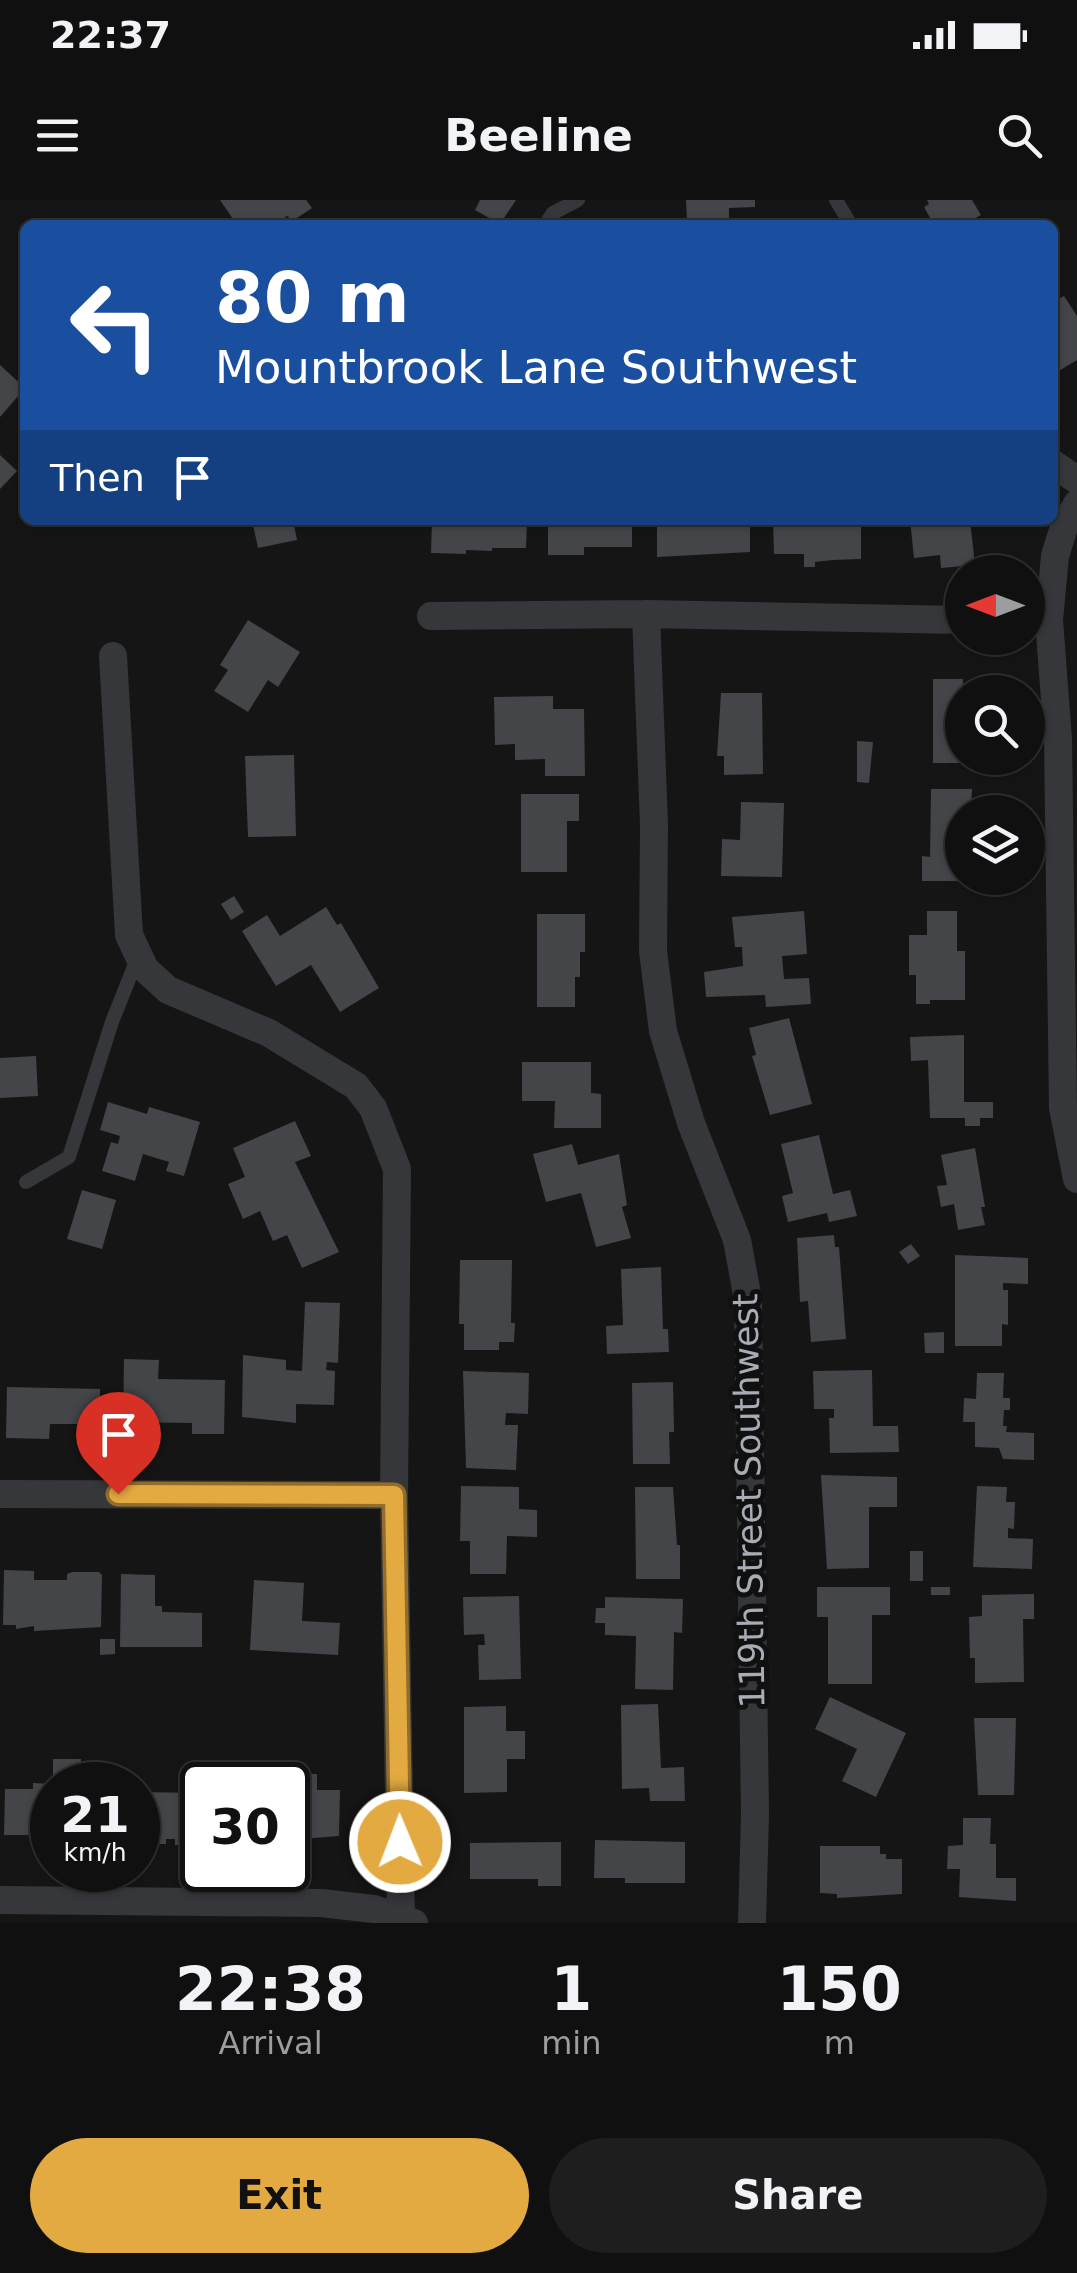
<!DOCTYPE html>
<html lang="en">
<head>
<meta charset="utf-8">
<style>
	:root { --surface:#101010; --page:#1e1e1e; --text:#f1f3f6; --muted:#9c9d9f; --line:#303030; --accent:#e2aa41 }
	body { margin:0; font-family:"DejaVu Sans",sans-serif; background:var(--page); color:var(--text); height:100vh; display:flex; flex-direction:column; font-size:38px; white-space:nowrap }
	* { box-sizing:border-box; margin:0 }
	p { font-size:32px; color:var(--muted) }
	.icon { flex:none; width:55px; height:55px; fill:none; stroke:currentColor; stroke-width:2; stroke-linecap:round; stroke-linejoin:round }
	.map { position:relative; height:1723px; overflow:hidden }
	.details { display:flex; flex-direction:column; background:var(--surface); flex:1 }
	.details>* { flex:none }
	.banner { position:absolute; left:20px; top:20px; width:1038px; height:305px; border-radius:15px; box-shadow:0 2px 8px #0004,0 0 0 2px var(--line); background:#1a4fa0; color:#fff; overflow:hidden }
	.needle { width:65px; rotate:270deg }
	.buttons { position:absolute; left:945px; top:355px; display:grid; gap:20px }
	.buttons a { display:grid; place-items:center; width:100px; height:100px; border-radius:50%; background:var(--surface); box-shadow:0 2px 8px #0004,0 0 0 2px var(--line); font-size:50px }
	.speed { position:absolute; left:30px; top:1562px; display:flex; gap:20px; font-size:50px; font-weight:700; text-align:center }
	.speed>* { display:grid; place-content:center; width:130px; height:130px; border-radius:50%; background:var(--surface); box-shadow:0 2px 8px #0004,0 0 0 2px var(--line); line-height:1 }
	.speed small { font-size:25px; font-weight:400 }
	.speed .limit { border:5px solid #111; border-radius:15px; background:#fff; color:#111 }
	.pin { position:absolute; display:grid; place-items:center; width:85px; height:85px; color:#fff; margin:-102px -42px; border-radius:50% 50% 50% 0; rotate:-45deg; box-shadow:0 0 10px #0007 }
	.pin .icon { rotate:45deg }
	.me { position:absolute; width:110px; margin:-55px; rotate:359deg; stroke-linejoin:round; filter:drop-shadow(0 0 8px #0008) }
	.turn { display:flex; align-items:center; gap:35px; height:210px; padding:0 30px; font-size:45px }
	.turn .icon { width:130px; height:130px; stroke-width:2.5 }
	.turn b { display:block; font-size:70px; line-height:85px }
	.then { display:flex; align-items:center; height:95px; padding:0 30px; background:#0003; gap:20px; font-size:38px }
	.eta { display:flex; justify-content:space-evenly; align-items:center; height:170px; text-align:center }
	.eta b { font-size:60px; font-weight:700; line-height:70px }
	.primary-button { display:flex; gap:20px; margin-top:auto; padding:20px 30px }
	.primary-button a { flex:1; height:115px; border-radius:60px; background:var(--accent); color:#111; font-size:40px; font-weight:700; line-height:115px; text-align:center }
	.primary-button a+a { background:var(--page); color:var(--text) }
	.status { display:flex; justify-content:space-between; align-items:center; height:70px; padding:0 50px; background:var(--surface); direction:ltr }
	.status svg { height:28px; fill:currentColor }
	header { display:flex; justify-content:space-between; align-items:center; height:130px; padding:0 30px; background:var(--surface); font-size:45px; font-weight:700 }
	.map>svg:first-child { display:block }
</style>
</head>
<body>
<div class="status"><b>22:37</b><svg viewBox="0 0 49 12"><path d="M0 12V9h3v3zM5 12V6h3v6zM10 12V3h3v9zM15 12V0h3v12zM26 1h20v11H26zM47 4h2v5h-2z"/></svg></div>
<header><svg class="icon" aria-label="menu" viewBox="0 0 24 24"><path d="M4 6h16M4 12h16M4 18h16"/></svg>Beeline<svg class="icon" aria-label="search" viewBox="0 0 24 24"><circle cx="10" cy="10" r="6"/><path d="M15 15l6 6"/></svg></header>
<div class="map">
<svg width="1077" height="1723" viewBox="0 0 1077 1723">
	<rect width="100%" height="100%" fill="#151516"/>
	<path fill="#444549" d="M220 0H306L312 8 291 22 288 16 285 17 291 25H237Z
		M480 0H516L500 24 475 10Z
		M686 0H755V7L729 8V19L687 20Z
		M927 0H972L981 15 963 25H934L924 7 929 4Z
		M1064 96 1077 116V160L1052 175V103Z
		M0 165 25 188 0 217Z
		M0 255 17 271 0 289Z
		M252 320H293L297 340 258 348Z
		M432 320H527L526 348H492V351L466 350V354L431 353Z
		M548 320H632V347H584V355H548Z
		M657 320H750V352L657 357Z
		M773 320H861V359L833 360 815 362V367H804V354H774Z
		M910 320H970L975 365 941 368 940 355 914 358Z
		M248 420 300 452 278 487 268 480 248 512 214 491 228 470 220 465Z
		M933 479H963L962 558H967V563H933Z
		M721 493H762L763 574 724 575V556H717Z
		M553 496V509H584L585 576H545V559L515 560V544L495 545 494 497Z
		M857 541 873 542 869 583 857 582Z
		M294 555 296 636 248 637 245 556Z
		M931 589H972L971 612H962V678H970V681H922V656L930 657Z
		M521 594H579V621H567V672H521Z
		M741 602 784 603 782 677 721 676 722 639 740 640Z
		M234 696 244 712 231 720 221 704Z
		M326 707 337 725 341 723 379 788 340 812 311 765 276 786 242 731 267 715 280 736Z
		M804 711 807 754 782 756 784 779 809 778 811 804 766 807 765 795 706 797 704 772 743 766 742 747H735L732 717Z
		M927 711H957V751H965V800H930V804H916V775H909V735H927Z
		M537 714H585V752H580V777H575V807H537Z
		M789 818 812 904 770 915 752 856 756 855 749 828Z
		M964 835V902H993V918H980V926H965V918H930L928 860 911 861 910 837Z
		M36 856 38 896 0 898V858Z
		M522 862H591V893L601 894V928H554L555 901H522Z
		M108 902 147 914 149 907 200 922 184 976 166 971 169 962 143 954 135 981 102 971 111 942 118 944 120 936 100 930Z
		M295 921 311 956 295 962 339 1052 302 1068 287 1035 273 1041 260 1011 243 1019 228 984 245 977 233 948Z
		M819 935 833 994 850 990 857 1016 829 1022 827 1013 788 1022 782 996 793 993 781 944Z
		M572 944 578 965 619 954 627 1005 622 1007 631 1038 596 1047 581 993 546 1002 533 954Z
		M975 948 985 1007H981L985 1025 958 1030 954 1004 941 1007 937 986 947 985 941 955Z
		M82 990 116 1000 102 1049 67 1039Z
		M834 1035 835 1047H839L846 1139 811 1142 808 1101 800 1102 797 1038Z
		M911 1044 920 1056 908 1064 899 1052Z
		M955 1055 1028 1058V1084L1003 1083V1090H1008V1125L1002 1124V1146H955Z
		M460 1060H512L511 1123H515L514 1142H499V1150H464V1124H459Z
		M661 1067 663 1129H668L669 1152 607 1154 606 1126 623 1125 621 1069Z
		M305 1102 340 1103 338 1163 327 1162 326 1170 335 1171 334 1205 296 1204V1223L242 1217 243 1155 286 1160V1170L302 1171Z
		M944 1132V1153H925L924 1133Z
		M124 1159 159 1160 158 1179 225 1180 224 1234H192V1223L123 1222Z
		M872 1170 873 1226H898L899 1252 830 1253 829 1218H834V1209H814L813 1171Z
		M463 1171 529 1173 528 1214 506 1213 505 1225H518L516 1270 466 1268Z
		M977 1173H1004L1003 1198H1010V1210H1004L1003 1226H1007L1006 1232 1034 1233V1260L1003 1259 999 1248 975 1247V1222H963L964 1198 976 1199Z
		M673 1182 674 1232H669L670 1264H633L632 1183Z
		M7 1187 100 1189V1224H50L49 1239 6 1238Z
		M821 1275 897 1277V1307H869V1368L827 1369Z
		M461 1286 519 1287V1309L537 1310V1337L507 1336 506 1374H470V1341H460Z
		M977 1286 1007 1287 1006 1302H1015L1014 1329 1008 1328V1338L1033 1339 1032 1369 973 1367Z
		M635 1287H673L677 1345H680V1379H636Z
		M910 1351H923V1381H910Z
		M4 1370 34 1371V1380H67V1374L72 1372H99L102 1375 101 1427 34 1431V1426L16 1429V1425H3Z
		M121 1374 155 1375V1406H162V1412L202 1413V1447H120Z
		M254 1380 304 1383 302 1421 340 1423 338 1455 250 1450Z
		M817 1387H890V1415H872V1484H828V1417H817Z
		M931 1387H950V1395H931Z
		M1034 1394V1419H1023L1024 1482 975 1483V1458H970L969 1417 982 1416V1395Z
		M519 1396 521 1479 479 1480 478 1445H485L484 1434 464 1435 463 1397Z
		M605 1397 683 1399 682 1433 674 1432 673 1490 635 1489 636 1436 605 1435V1423H595L596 1408H605Z
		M100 1439H115V1454L100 1455Z
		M830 1497 906 1533 876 1597 842 1581 857 1549 815 1529Z
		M658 1504 661 1568 684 1567 685 1601H650L649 1588 622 1589 621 1505Z
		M506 1506V1531H525V1559H507V1592L464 1593V1507Z
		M974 1518H1016L1014 1595H978Z
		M53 1559H81L80 1585H53Z
		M278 1573 317 1574V1590H340L339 1636 288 1640V1585H278Z
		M33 1583 52 1584V1621L37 1620V1635H4L5 1589H33Z
		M138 1592 202 1593V1645H175V1639H166V1644H138Z
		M963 1618H991L990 1644H996V1678H1016V1701L959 1697 960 1669H947L948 1646 963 1645Z
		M595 1640 685 1642V1683H625V1678H594Z
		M561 1642V1686H538V1679H470V1643Z
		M820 1646H880V1654H886V1659H902V1694L837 1698V1694L820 1693Z"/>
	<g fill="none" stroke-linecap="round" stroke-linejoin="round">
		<path stroke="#36373b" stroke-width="14" d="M836 0 851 25
			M545 25 553 13 578 0
			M26 982 69 957 112 822 137 759"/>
		<path stroke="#36373b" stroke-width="28" d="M1052 263 1077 280
			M1077 304 1064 327 1055 356 1049 420 1058 539 1063 908 1077 979
			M646 414 654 625 653 751 663 831 691 923 737 1040 748 1100 755 1615 752 1723
			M431 416 646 414 962 420
			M113 456 129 735 145 769 168 790 269 833 356 886 373 908 397 969 394 1295 401 1719
			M0 1294 394 1295
			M0 1700 321 1703 374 1709 414 1723"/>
	</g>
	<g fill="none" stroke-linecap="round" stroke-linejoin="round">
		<defs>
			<path id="route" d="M118 1294 394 1295 400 1642"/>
		</defs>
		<use href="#route" stroke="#936e2a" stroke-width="25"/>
		<use href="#route" stroke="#e2aa41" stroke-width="18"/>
	</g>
	<g text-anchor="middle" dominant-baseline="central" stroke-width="10" stroke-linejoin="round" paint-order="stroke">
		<g font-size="35" fill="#a8acb5" stroke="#101011">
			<text transform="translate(749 1301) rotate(-91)">119th Street Southwest</text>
		</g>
	</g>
</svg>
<div class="buttons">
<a><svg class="needle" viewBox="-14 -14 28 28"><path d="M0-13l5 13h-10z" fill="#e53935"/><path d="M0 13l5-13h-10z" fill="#9c9d9f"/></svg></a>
<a><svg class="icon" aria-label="search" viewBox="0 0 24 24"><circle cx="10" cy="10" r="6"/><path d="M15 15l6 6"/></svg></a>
<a><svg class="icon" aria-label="layers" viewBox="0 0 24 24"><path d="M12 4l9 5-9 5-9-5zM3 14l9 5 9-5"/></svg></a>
</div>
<div class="speed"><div>21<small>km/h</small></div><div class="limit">30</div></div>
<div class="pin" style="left:118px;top:1294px;background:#d93025"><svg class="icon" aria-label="arrive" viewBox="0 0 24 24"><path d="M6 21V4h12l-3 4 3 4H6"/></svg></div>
<svg class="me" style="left:400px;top:1642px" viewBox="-20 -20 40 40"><circle r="17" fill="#e2aa41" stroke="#fff" stroke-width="3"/><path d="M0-11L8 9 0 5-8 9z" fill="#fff"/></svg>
<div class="banner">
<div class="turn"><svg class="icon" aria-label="left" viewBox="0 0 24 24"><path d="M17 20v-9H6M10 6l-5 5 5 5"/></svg><div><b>80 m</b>Mountbrook Lane Southwest</div></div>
<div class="then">Then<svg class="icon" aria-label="arrive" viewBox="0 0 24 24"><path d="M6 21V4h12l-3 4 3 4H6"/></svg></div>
</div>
</div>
<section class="details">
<div class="eta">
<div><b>22:38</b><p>Arrival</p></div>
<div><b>1</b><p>min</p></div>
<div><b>150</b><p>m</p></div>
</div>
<div class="primary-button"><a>Exit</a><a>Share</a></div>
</section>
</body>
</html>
